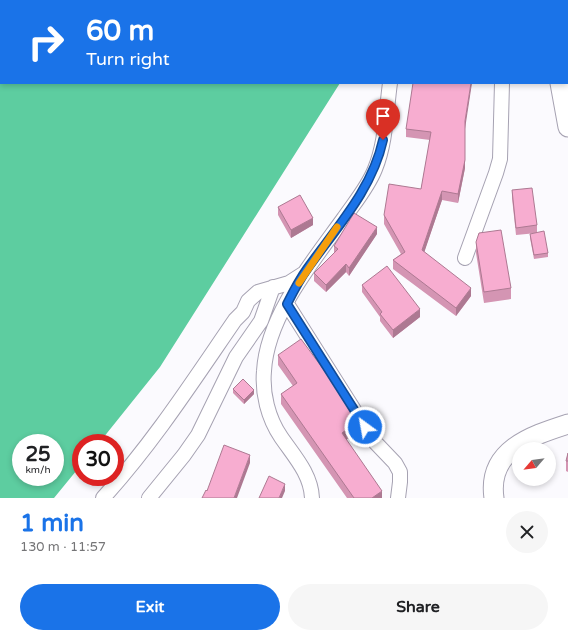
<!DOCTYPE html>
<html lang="en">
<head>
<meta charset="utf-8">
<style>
	:root { --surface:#fff; --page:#f6f6f6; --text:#202124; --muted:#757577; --accent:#1a73e8 }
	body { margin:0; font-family:"Varela Round",sans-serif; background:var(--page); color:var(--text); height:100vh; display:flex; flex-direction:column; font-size:15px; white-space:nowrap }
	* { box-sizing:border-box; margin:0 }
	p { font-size:13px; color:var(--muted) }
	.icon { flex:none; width:22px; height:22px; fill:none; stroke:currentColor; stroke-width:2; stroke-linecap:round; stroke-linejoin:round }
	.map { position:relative; height:498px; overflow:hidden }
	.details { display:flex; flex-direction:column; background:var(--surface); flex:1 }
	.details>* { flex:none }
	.hud { position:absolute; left:0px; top:0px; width:568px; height:84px; box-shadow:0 2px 6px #0003; background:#1a73e8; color:#fff; overflow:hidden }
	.needle { width:26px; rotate:242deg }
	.buttons { position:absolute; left:512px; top:442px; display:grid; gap:8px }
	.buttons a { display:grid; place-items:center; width:44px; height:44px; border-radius:50%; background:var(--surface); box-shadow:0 2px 6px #0003; font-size:20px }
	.speed { position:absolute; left:12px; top:434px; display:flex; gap:8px; font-size:20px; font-weight:700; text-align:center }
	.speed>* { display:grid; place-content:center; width:52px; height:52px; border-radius:50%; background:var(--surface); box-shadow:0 2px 6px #0003; line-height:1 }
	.speed small { font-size:10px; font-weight:400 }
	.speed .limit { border:6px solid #d22; background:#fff; color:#111 }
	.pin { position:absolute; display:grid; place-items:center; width:34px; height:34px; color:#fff; margin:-41px -17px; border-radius:50% 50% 50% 0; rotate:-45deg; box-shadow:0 0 4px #0007 }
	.pin .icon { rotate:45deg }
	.me { position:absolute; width:44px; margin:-22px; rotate:328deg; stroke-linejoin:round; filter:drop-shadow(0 0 3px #0008) }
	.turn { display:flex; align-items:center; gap:14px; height:84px; padding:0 20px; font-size:18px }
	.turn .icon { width:52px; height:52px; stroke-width:2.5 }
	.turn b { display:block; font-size:28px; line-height:34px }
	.round { display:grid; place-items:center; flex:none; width:42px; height:42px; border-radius:21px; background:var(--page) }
	.overview { display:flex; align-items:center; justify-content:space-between; height:68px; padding:0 20px }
	h1 { font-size:24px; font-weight:700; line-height:30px; color:var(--accent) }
	.cta { display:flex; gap:8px; margin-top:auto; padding:8px 20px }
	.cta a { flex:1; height:46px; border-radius:24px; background:var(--accent); color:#fff; font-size:16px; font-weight:700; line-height:46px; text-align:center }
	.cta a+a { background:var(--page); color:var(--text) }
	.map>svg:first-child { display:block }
</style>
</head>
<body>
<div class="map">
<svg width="568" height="498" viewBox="0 0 568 498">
	<rect width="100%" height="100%" fill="#fbfafe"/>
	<path fill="#5dcda0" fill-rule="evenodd" d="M0 0H390L1 1V83H340L160 367 99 443H81V465L54 498H0ZM21 443H55V477H21Z"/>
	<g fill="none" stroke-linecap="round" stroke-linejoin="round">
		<defs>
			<path id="street" d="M409 1V0
				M503 1V0
				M567 38 568 37
				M465 258 496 173 500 159 502 83
				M287 304 373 440 395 463 400 472V482L398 498
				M103 498C153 443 193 381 235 320L243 312 248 301 258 292 289 283 303 274
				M149 498 184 455 198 435 236 357 261 321 273 287
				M312 498C311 474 294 456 281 437 268 418 262 393 264 371 267 316 313 261 344 218 355 202 368 187 375 169 386 142 386 112 390 83"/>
			<path id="secondary" d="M548 0V1
				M560 83 568 127
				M494 498C487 450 531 436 568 424"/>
		</defs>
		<use href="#street" stroke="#a6a2b2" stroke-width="16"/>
		<use href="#secondary" stroke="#a6a2b2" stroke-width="21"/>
		<use href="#street" stroke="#fff" stroke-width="14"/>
		<use href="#secondary" stroke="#fff" stroke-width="19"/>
	</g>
	<path fill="#d495b3" d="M561 0H568V21L567 15V1H561Z
		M406 129H465V168L458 203 442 200 424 252 471 296 456 316 393 269V260L401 254 384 224V215L421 189 430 140 406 137Z
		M512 190 537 225V233L516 235 512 198Z
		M278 207 313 225 291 238 278 215Z
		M377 234 349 276 346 272 326 292 314 281V273L334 253V246Z
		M530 234 548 253V257L534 259 530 238Z
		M476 242 511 288V299L484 303 476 253Z
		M362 285 420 317 393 338 380 321V317L362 292Z
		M278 355 357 432 346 440 382 498H347L281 404V394L293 386 278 365Z
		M233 389 254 394 244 404 233 393Z
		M568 453V472L566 471V461Z"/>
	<path fill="#ad7992" d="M471 83H472L465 129V168L458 203V194L465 121Z
		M442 191V200L422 259V250Z
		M313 218V225L291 238V230Z
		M377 227V234L349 276V268Z
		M346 264V272L326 292V285Z
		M471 288V296L456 316V308Z
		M420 309V317L393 338V330Z
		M254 390V394L244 404V400Z
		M357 422V432L342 443V433Z
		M250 455V463L237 498H234Z
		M285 484V491L282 498H279Z
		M382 491V498H372Z"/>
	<path fill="#f7add0" stroke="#ad7992" d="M428 0H485V1H428Z
		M566 0H568V13L567 7V1H566Z
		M413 83H471L465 121V160L458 194 442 191 422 250 471 288 456 308 393 260 405 252 384 215 389 184 421 189 431 132 406 129Z
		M532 188 537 225 516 228 512 190Z
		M300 195 313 218 291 230 278 207Z
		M354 213 377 227 349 268 346 264 326 285 314 273 338 249 334 246Z
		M501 230 511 288 484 292 476 242 479 233Z
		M544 231 548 253 534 255 530 234Z
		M387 266 420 309 393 330 380 314 382 312 362 285Z
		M301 339 335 385 357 422 342 433 382 491 372 498H354L281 394 297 383 278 355Z
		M243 379 254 390 244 400 233 389Z
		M224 445 250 455 234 498H202L206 490 207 491Z
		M568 453V461H566Z
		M269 476 285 484 279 498H259Z"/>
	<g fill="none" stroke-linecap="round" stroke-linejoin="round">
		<defs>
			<path id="route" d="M365 427 287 304C293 292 299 280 307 269 336 228 372 190 383 140"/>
		</defs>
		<use href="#route" stroke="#114b97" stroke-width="10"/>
		<use href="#route" stroke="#1a73e8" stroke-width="7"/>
		<path stroke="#f59e0b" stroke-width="7" d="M299 283 337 227"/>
	</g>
</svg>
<div class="buttons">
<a><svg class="needle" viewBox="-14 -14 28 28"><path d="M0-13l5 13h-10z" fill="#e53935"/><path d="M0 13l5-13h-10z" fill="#757577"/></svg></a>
</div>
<div class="speed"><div>25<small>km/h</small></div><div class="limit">30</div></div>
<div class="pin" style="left:383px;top:140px;background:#d93025"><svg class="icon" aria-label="arrive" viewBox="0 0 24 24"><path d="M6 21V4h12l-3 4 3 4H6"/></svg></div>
<svg class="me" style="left:365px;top:427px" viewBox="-20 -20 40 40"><circle r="17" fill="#1a73e8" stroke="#fff" stroke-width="3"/><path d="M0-11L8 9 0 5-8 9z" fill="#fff"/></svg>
<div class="hud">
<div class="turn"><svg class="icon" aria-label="right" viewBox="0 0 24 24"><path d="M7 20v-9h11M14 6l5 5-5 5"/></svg><div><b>60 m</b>Turn right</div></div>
</div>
</div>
<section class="details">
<div class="overview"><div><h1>1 min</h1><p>130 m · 11:57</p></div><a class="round"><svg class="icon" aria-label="close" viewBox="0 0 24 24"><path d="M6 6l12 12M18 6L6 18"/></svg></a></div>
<div class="cta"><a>Exit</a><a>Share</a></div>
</section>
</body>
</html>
